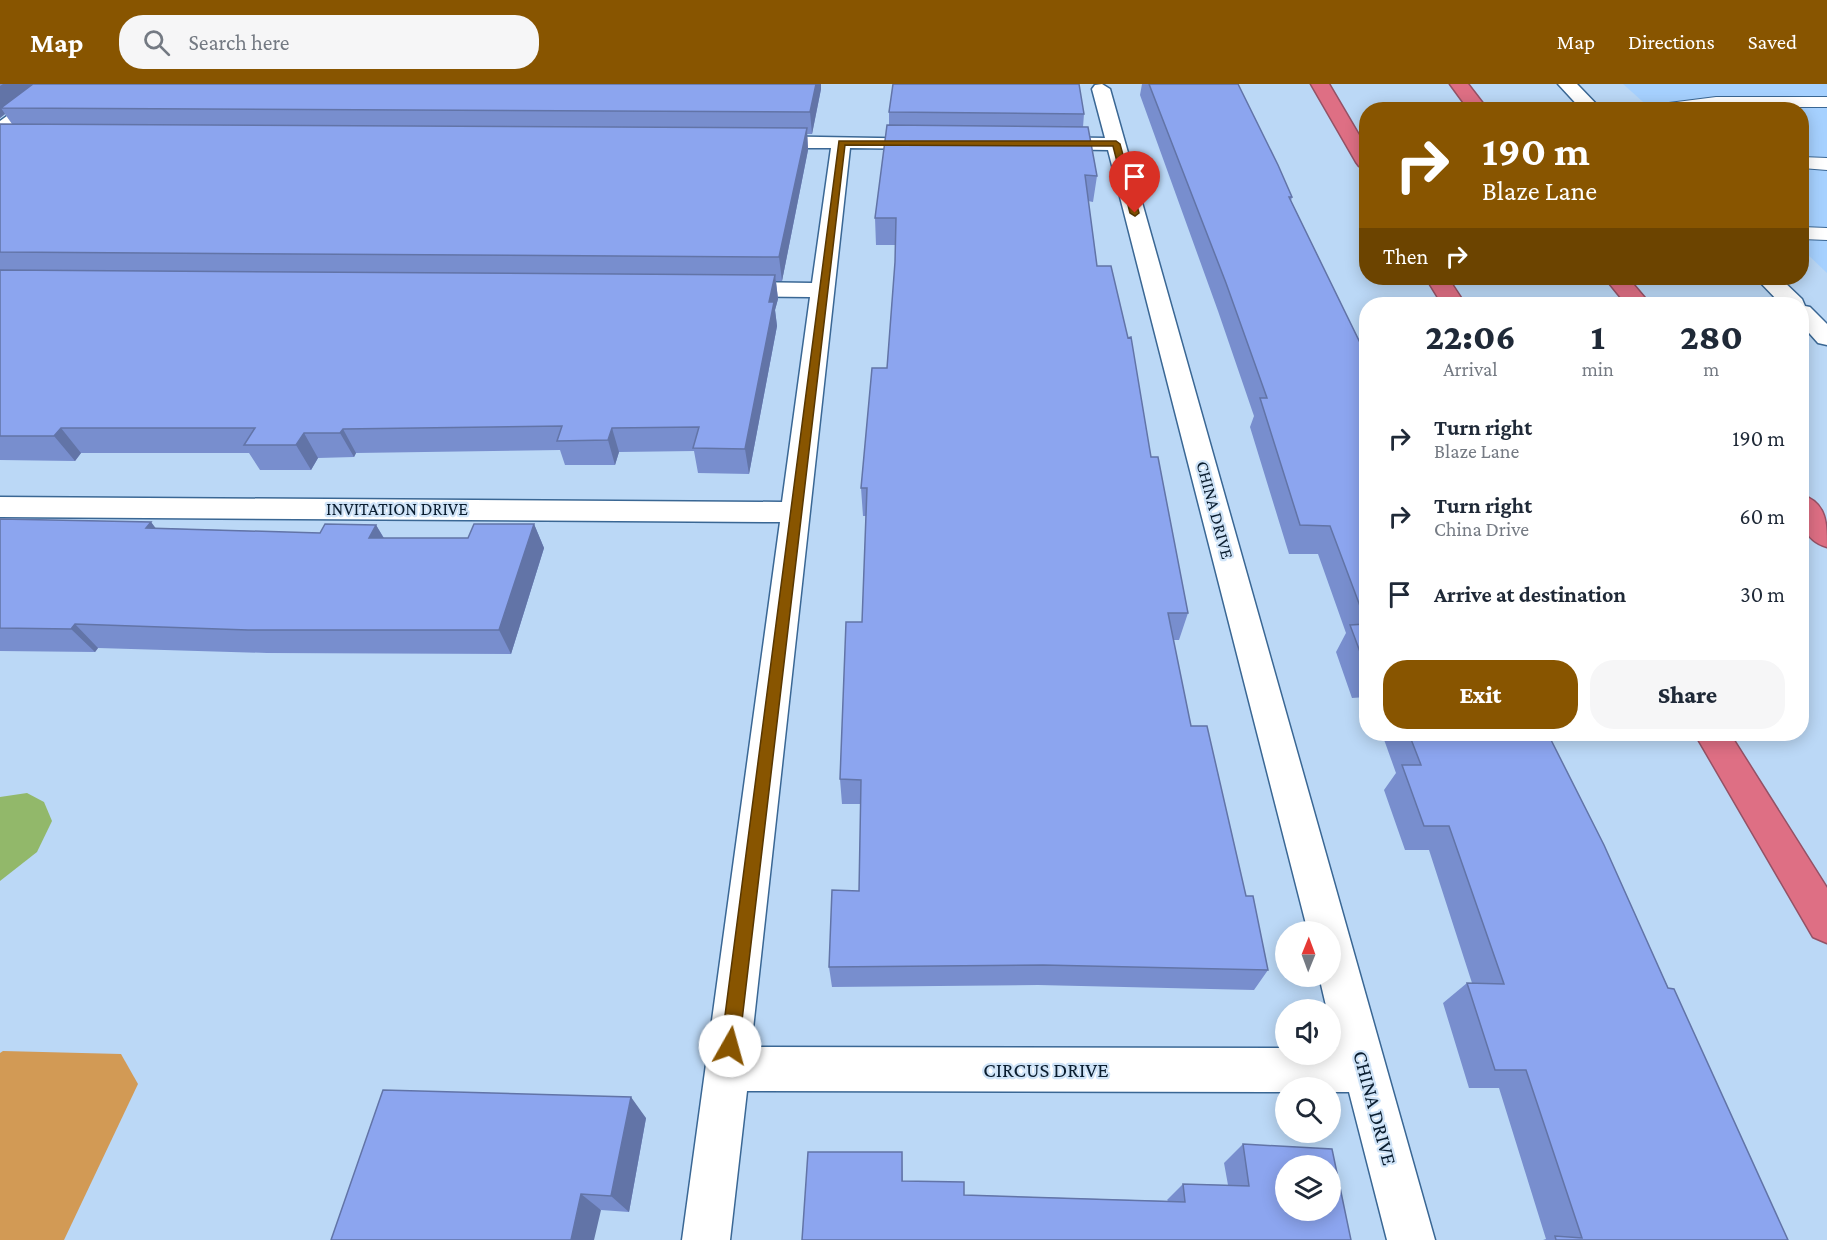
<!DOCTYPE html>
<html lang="en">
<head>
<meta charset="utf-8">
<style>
	:root { --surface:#fff; --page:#f6f6f7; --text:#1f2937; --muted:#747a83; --accent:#850 }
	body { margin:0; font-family:"Crimson Pro",serif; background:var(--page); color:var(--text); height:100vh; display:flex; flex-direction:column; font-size:22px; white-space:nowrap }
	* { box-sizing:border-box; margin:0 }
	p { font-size:20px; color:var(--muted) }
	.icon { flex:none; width:33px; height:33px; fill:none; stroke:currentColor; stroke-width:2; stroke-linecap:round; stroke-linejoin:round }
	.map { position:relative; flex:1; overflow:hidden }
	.panel { position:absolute; left:1359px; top:213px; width:450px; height:444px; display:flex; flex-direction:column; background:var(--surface); border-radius:24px; box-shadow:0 3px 15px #0003 }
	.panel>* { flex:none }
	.guide { position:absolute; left:1359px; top:18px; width:450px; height:183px; border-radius:24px; box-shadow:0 3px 15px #0003; background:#850; color:#fff; overflow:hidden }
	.needle { width:39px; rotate:1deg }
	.buttons { position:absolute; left:1275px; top:837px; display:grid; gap:12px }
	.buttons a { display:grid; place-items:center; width:66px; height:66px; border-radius:50%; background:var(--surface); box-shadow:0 3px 15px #0003; font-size:30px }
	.pin { position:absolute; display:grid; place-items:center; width:51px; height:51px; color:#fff; margin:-62px -26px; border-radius:50% 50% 50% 0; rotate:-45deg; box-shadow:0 0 6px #0007 }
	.pin .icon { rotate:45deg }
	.me { position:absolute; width:66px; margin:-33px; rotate:7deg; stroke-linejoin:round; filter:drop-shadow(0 0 4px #0008) }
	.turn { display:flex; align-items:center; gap:21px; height:126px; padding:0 24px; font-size:27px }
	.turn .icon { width:78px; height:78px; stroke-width:2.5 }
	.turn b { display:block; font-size:42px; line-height:51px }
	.then { display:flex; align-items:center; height:57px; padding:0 24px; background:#0003; gap:12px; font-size:22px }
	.eta { display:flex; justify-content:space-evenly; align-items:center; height:102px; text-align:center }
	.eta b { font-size:36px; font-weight:800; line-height:42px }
	.action { display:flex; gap:12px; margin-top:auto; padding:12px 24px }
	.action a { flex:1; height:69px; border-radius:24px; background:var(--accent); color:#fff; font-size:24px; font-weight:800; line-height:69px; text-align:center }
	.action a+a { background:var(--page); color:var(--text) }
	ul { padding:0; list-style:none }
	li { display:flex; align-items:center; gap:18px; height:78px; padding:0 24px }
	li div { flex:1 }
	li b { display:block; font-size:22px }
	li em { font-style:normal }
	header { display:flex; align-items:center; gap:36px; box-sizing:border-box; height:84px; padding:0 30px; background:var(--accent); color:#fff }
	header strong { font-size:28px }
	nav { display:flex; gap:33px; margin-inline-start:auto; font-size:21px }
	.search { width:420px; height:54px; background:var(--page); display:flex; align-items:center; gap:15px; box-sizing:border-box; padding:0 21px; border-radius:24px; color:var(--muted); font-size:22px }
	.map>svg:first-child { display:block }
</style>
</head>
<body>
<header>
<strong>Map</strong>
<div class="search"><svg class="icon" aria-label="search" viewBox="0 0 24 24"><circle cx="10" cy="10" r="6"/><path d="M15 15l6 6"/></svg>Search here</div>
<nav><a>Map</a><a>Directions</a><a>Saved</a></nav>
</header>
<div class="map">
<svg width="1827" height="1156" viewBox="0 0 1827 1156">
	<rect width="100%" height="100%" fill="#bbd8f6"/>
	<path fill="#a6d1ff" d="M1623 0H1827V189L1802 165V26L1651 25Z"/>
	<path fill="#d29a55" d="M3 967 121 970 138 1000 64 1156H0V969Z"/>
	<path fill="#92b86a" d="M27 709 44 718 52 737 37 768 0 797V713Z"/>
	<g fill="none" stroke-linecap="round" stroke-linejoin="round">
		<defs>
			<path id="lane" d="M1716 13H1827V23H1716L1698 26 1583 24 1586 20 1592 19 1661 20Z
				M1802 73 1827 74V86L1802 84Z
				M1802 143 1827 144V156L1802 155Z"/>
			<path id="street" d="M51 0H71L7 50 0 52V37Z
				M1102 0 1110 5 1435 1156H1387L1349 1008H1330V1004H1286V1008L747 1007 730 1156H682L780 438 0 433V413L782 418 810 213 733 212 725 210 721 205 725 200 733 198 812 199 831 64H764L757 62 754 58 757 54 764 52 935 55 938 59 935 63 928 65 850 64 751 963 1286 964V970H1330V964H1337L1330 938V926H1327L1319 892H1330V848H1308L1108 66 1046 65 1039 63 1036 59 1039 55 1046 53 1105 54 1092 5 1095 1Z"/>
			<path id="secondary" d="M1558 0H1577L1602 26H1582Z
				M1756 194H1780L1802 215 1805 222 1810 223 1827 240V261L1818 259 1802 241V220H1781Z"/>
			<path id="highway" d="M1311 0H1329L1366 63V84L1359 82 1356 78Z
				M1450 0H1468L1488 26H1469Z
				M1426 194H1448L1465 220H1442Z
				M1605 194H1628L1650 220H1626Z
				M1802 411C1827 419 1827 440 1827 463 1802 456 1800 434 1802 411Z
				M1695 650H1730L1827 804V859L1813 853Z"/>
		</defs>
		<use href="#lane" stroke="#3a6794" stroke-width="2"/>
		<use href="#street" stroke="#3a6794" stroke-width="3"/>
		<use href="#secondary" stroke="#3a6794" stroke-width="3"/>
		<use href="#highway" stroke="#945266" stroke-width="3"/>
		<use href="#lane" fill="#fff" fill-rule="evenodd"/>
		<use href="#street" fill="#fff" fill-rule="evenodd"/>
		<use href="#secondary" fill="#fff" fill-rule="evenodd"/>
		<use href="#highway" fill="#de6f84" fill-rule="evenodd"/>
	</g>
	<path fill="#788ece" d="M0 0H821V5L812 50H807L808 66 782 197H776L778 215 775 226 777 242 749 390 698 389 694 367 619 368 615 381H565L560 366 356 369 354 373 318 374 311 386H260L249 369H81L75 377 0 376V40H12L5 30 0 34Z
		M1142 0H1238L1292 113 1291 117 1366 271V613L1352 614 1336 568 1346 549 1318 470H1289L1250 343 1254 332 1218 227 1140 11Z
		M889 28 1084 30 1083 43 1097 92 1093 118 1088 117 1097 182 1151 373 1188 529 1179 556H1173L1191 642 1246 812 1268 886 1254 906 1038 901 832 903 829 883 859 807 861 720H842L840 695 862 538 866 432H863L861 404 887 284 895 178 896 161H876L875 134 889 41Z
		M0 435 151 438 155 444 320 449 376 441 384 454H468L534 440 544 464 511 570 267 569 98 564 95 568 0 567Z
		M1382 650H1548L1788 1156H1543L1546 1155 1499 1004H1469L1443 919 1467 899H1472L1429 766H1405L1384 706 1396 689Z
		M383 1006 646 1034 629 1128 601 1126Z
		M1243 1060 1351 1156H802L902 1068 903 1097 964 1111 1168 1117 1167 1116 1183 1100 1228 1101 1224 1079Z"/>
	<path fill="#6274a7" d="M3 0H47L1 24 5 30 0 34V2Z
		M816 0H821V5L812 50 810 28Z
		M807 44 808 66 782 197 779 173Z
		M775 191 778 215 775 226 777 242 749 390 745 365 769 218Z
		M61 344 81 369 75 377 54 352Z
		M612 344 619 368 615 381 608 356Z
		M343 345 356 369 354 373 340 349Z
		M304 349 318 374 311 386 296 361Z
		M151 438 170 463 146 444Z
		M534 440 544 464 511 570 499 546Z
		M376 441 390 465 369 454Z
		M75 540 98 564 95 568 71 545Z
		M631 1013 646 1034 629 1128 611 1112Z
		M581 1110 601 1126 594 1156H571Z"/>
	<path fill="#8ca5ef" stroke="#6274a7" stroke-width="1.5" fill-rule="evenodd" d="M33 0H816L810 28 1 24Z
		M893 0H1079L1084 30 889 28Z
		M1149 0H1238L1278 81 1292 113H1289L1366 271V538L1330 442 1300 441 1260 314H1267L1226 199Z
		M0 40 807 44 779 173 0 168Z
		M887 41 1088 43 1097 92 1085 91 1097 182H1111L1128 254 1131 253 1151 373H1158L1188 529H1168L1191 642H1207L1246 812H1253L1268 886 1043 881 829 883 832 806 859 807 861 696 840 695 846 538H862L867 404H861L872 284H887L895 178 896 134H875Z
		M0 186 775 191 769 218H774L745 365 693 364 699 343 612 344 608 356 557 357 562 342 343 345 340 349H304L296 361H244L255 344H61L54 352H0Z
		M0 435 151 438 146 444 320 449 325 440 376 441 369 454H468L474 440H534L499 546H248L75 540 71 545 0 544Z
		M1366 540V584L1350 541Z
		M1409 650H1548L1604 761 1668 904 1674 905 1788 1156H1556L1555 1152 1582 1154 1526 986H1495L1467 899 1504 900 1449 742H1424L1402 681H1421Z
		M383 1006 631 1013 611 1112 581 1110 571 1156H331Z
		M1243 1060 1332 1065 1351 1156H802L808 1068H902V1097L964 1098V1111L1185 1118 1183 1100 1249 1102ZM1286 1082H1330V1126H1286Z"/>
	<path fill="#850" stroke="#583700" stroke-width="1.5" d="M839 57H1116L1120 60 1139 129 1135 132 1130 129 1113 62 845 61 739 962 736 968 730 971 723 968 721 962Z"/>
	<g text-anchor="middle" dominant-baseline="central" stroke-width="4.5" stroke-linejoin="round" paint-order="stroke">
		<g font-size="18" fill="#0a1d2f" stroke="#d0e4f8">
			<text x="397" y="425">INVITATION DRIVE</text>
			<text transform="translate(1215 426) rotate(75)">CHINA DRIVE</text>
		</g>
		<g font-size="21" fill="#0a1d2f" stroke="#d0e4f8">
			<text x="1046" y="986">CIRCUS DRIVE</text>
			<text transform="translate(1375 1024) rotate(75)">CHINA DRIVE</text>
		</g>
	</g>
</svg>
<div class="buttons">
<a><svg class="needle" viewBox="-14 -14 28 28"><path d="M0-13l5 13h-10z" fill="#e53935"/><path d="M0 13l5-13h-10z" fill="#747a83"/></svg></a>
<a><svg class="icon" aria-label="sound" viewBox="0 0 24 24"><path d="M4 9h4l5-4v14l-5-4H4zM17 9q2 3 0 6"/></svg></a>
<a><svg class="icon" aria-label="search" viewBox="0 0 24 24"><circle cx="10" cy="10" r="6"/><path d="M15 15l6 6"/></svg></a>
<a><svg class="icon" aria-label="layers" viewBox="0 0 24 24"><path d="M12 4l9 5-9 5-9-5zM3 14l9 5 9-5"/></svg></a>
</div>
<div class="pin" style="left:1135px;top:129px;background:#d93025"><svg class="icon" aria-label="arrive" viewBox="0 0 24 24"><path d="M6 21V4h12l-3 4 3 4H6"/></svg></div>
<svg class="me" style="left:730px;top:962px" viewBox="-20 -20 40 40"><circle r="19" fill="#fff"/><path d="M0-13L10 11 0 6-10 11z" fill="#850"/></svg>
<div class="guide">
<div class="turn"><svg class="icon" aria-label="right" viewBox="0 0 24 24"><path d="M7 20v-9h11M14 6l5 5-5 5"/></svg><div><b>190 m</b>Blaze Lane</div></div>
<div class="then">Then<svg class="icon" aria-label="right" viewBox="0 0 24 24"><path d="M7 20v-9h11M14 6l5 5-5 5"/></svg></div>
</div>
<section class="panel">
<div class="eta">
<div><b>22:06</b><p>Arrival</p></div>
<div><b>1</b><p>min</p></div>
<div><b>280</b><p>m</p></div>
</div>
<ul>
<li><svg class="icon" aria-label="right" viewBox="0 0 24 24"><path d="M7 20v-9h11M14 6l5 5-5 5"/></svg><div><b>Turn right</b><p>Blaze Lane</p></div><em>190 m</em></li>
<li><svg class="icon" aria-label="right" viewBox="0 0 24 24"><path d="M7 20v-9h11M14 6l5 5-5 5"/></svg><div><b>Turn right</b><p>China Drive</p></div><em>60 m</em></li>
<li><svg class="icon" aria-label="arrive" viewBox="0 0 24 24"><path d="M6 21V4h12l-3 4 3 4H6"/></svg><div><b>Arrive at destination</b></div><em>30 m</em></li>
</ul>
<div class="action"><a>Exit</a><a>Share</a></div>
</section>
</div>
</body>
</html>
